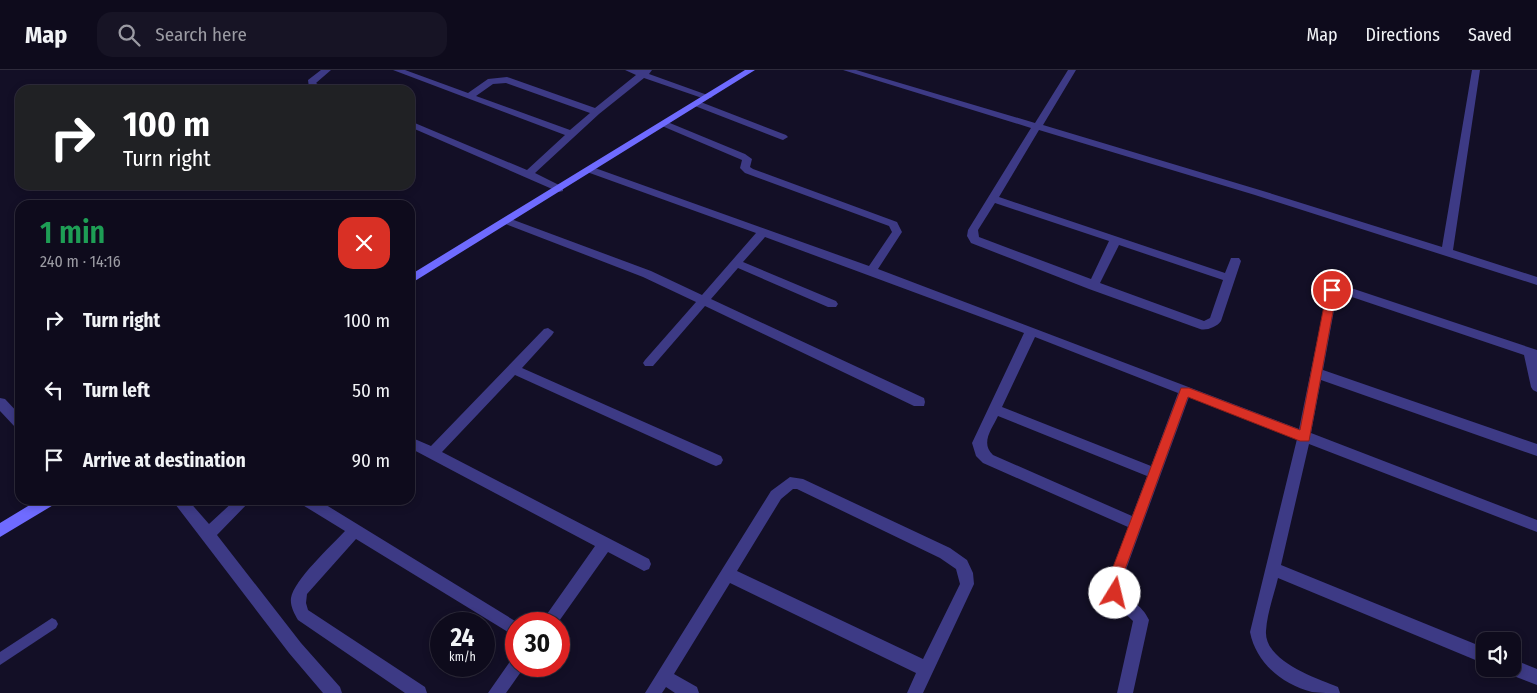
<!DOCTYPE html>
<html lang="en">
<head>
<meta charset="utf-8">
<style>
	:root { --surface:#0e0b1c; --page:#171425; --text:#f1f3f6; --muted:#9b9ba3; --line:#2e2b3b }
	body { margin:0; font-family:"Fira Sans Condensed",sans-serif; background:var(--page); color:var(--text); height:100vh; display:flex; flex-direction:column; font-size:19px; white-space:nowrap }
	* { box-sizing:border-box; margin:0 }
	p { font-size:16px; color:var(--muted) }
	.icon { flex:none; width:28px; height:28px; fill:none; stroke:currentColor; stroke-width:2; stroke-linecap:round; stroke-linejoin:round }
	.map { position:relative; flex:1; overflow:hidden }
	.side { position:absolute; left:15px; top:130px; width:400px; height:305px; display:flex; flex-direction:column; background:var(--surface); border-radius:15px; box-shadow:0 2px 8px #0003,0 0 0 1px var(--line) }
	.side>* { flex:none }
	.hud { position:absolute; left:15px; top:15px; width:400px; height:105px; border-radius:15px; box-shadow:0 2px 8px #0003,0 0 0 1px var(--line); background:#202124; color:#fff; overflow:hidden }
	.buttons { position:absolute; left:1476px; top:562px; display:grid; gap:10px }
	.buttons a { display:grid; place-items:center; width:45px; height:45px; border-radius:10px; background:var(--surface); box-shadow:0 2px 8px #0003,0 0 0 1px var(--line); font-size:25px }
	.speed { position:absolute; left:430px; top:542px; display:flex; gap:10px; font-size:25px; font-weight:700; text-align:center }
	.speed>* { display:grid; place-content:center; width:65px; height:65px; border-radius:50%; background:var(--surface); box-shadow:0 2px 8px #0003,0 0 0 1px var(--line); line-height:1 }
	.speed small { font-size:12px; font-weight:400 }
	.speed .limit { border:8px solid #d22; background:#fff; color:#111 }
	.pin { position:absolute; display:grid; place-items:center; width:42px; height:42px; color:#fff; margin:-21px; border:2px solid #fff; border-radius:50%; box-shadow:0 1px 5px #0007 }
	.me { position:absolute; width:55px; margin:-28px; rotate:9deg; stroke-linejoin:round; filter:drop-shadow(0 0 4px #0008) }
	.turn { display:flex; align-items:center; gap:18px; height:105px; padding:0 25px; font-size:22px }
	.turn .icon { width:65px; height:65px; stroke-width:2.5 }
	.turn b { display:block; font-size:35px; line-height:42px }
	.round { display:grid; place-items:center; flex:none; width:52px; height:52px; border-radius:15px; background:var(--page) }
	.overview { display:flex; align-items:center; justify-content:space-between; height:85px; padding:0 25px }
	h1 { font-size:30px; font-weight:600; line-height:38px; color:#1e9e55 }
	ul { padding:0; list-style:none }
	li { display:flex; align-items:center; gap:15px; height:70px; padding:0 25px }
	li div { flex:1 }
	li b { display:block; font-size:19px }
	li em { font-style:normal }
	header { display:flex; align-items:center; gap:30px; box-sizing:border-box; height:70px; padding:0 25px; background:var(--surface); border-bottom:1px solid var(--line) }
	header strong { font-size:24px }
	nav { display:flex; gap:28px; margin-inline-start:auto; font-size:18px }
	.search { width:350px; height:45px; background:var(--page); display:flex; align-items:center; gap:12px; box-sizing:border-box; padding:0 18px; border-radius:15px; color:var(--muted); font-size:19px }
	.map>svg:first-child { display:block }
</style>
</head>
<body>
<header>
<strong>Map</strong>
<div class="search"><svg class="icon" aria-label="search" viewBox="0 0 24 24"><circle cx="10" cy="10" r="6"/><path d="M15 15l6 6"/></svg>Search here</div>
<nav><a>Map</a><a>Directions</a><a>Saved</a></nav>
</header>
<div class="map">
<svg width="1537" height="623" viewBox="0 0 1537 623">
	<rect width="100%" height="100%" fill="#130f26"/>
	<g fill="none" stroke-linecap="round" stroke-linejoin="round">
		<path fill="#3d3a85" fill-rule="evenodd" d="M52 548 56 550 58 554 56 558 0 595V582Z"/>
		<path fill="#3d3a85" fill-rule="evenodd" d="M321 0H331L316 13 327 20 309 18 308 10Z
			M393 0H405L468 23 488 9 507 7 595 38 636 5 625 0H652L649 4 713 27 705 29 644 8 599 44 535 103 563 117V121L559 122 410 57V51L527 100 565 65ZM506 13 590 43 570 60 476 26 493 14Z
			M843 0H856L1035 53 1068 0H1076L1043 55 1263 121 1442 177 1472 0H1480L1453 180 1537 207V215L1255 125 1039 60 999 127 1225 203 1231 188H1239L1241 191 1221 251C1217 257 1206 261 1200 259L1089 219 971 173 967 166 968 160 1031 58ZM995 133 1109 171 1091 209 979 167 978 160ZM1119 175 1223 210 1210 248 1204 251 1100 213Z
			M698 31 786 65 788 67 783 70 780 69 695 36 693 34Z
			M665 51 745 84 752 89 750 97 753 99 897 152 902 162 878 199 1299 359 1328 217 1351 218 1537 280V322L1533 320 1531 317 1524 285 1346 225 1337 224 1323 300 1537 374V386L1321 310 1311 363 1537 450V462L1309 374 1281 495 1485 578V594L1278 508C1274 525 1267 543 1266 561 1264 591 1316 608 1338 617L1340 623C1331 623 1320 623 1312 622 1282 614 1256 593 1250 562L1297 369 1189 327 1120 516C1127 530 1142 534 1149 550L1133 623H1117L1133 551 1113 532 1106 516 1128 457 983 393 976 386 972 373 1024 263 765 167 743 192 836 231 838 234 836 237H828L738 198 711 229 924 328 925 332 924 336H914L705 236 653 296H645L643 293 645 290 696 232 643 207 503 153 502 151 507 148 511 149 651 201 702 225 756 163 587 102V98H595L869 196 892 162 889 156 745 103 740 98 742 90 662 56 660 54ZM1035 267 1178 323 1151 396 1002 337ZM998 346 1147 406 1132 446 993 385C980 373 992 359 998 346Z
			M548 258 554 262 552 265 522 298 721 386 723 390 721 394 716 396 711 394 515 305 442 382 649 489 651 494 649 499 644 501 608 482 557 554H540L595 476 410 378V367L431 376 544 259Z
			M0 328 5 329 20 345V358L15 357 0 341Z
			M790 407 803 409 950 478 967 490 973 503 974 514 923 623H907L916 603 730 513 674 604 697 617 699 623H675L666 617 662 623H645L771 421ZM793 419H797L940 488 956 499 960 514 923 589 737 501 781 429Z
			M172 430H188L209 454 235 430H251L217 465 301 573 340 617 342 623H323L289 583Z
			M299 430H318L520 554H516V567L356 469 307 524 306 533 308 540 425 617 427 623H405L298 550C294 543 290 536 291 528 294 510 331 476 345 461L301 434Z
			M516 588V596H525L506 623H488L511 590Z
			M1512 589 1537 599V615L1506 603 1505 599H1512Z"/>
		<path fill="#6f6bff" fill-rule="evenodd" d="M745 0H755L410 214V205Z
			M38 430H57L55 434 0 467V453Z"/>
	</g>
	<path fill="#d93025" stroke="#8d1f18" d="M1332 216 1337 220 1309 371H1300L1188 327 1123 505C1121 512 1122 521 1119 528L1115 530 1110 528 1106 516 1110 505 1181 318H1189L1300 360 1327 220Z"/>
</svg>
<div class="buttons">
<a><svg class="icon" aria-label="sound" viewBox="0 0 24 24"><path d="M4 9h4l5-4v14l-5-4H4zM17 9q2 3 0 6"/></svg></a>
</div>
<div class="speed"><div>24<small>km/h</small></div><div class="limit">30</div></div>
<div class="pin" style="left:1332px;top:220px;background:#d93025"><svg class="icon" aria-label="arrive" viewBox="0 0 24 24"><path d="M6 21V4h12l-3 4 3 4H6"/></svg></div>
<svg class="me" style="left:1115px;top:523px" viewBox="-20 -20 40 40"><circle r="19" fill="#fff"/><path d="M0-13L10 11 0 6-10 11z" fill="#d93025"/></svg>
<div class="hud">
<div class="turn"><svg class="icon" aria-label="right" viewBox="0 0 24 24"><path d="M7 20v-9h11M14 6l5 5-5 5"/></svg><div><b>100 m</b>Turn right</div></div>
</div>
<section class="side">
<div class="overview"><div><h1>1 min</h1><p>240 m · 14:16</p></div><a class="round" style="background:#d93025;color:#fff"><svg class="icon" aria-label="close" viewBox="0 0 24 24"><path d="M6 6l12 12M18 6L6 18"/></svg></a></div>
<ul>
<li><svg class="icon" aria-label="right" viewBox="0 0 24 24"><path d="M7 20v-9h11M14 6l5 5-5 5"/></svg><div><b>Turn right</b></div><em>100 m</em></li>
<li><svg class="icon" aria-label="left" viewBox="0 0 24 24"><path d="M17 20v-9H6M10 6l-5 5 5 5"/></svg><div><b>Turn left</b></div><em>50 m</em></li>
<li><svg class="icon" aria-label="arrive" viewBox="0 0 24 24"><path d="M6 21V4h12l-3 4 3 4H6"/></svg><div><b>Arrive at destination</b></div><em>90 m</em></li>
</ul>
</section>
</div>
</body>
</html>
